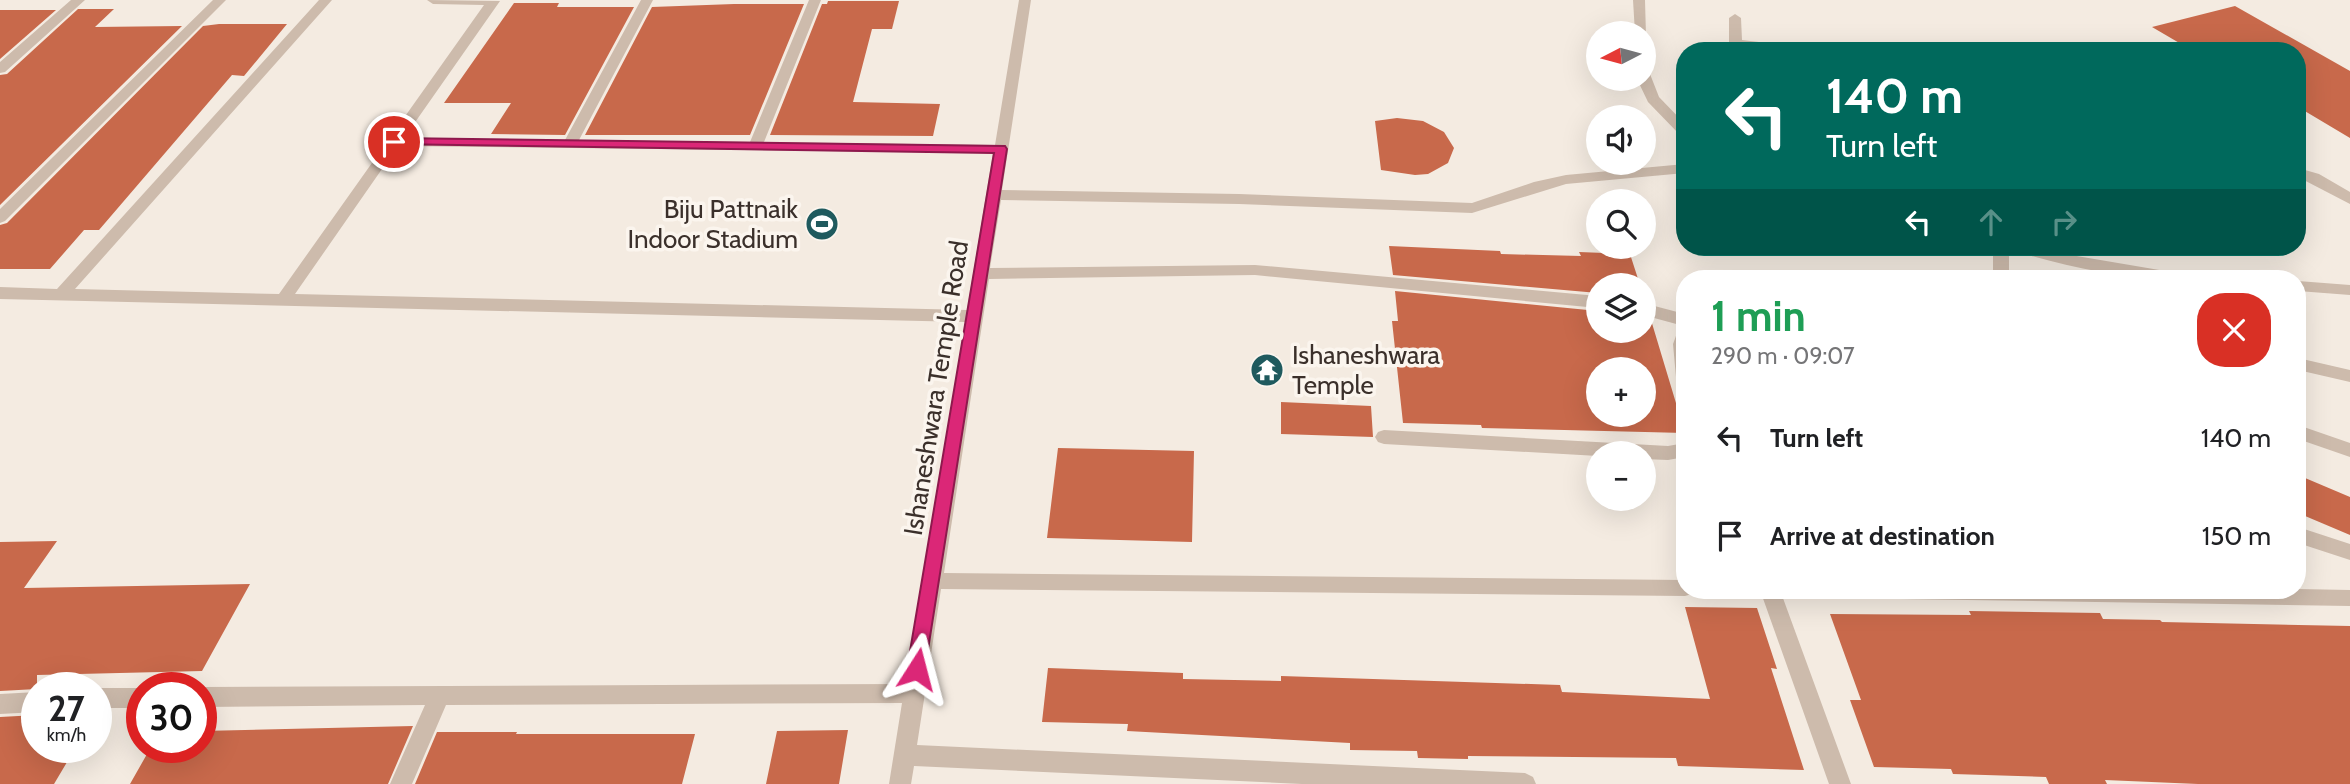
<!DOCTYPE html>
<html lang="en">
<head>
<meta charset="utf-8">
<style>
	:root { --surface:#fff; --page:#f6f6f6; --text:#202124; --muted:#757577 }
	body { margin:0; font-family:Cabin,sans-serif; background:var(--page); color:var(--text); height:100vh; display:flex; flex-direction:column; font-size:26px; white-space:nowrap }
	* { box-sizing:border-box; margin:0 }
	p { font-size:23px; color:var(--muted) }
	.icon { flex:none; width:38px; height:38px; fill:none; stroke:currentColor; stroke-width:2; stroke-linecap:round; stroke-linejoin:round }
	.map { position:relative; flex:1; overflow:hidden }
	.details { position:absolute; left:1676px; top:270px; width:630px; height:329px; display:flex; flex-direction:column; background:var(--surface); border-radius:28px; box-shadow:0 7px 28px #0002 }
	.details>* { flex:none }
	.hud { position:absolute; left:1676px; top:42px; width:630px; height:214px; border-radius:28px; box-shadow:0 7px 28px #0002; background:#00695c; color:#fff; overflow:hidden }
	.needle { width:46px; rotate:264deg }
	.controls { position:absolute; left:1586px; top:21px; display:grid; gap:14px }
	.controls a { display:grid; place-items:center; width:70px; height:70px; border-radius:50%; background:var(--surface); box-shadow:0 7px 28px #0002; font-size:35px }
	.speed { position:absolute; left:21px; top:672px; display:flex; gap:14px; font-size:35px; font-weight:700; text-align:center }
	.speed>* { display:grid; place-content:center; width:91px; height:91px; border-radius:50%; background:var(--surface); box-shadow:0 7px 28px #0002; line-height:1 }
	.speed small { font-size:18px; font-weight:400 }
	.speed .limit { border:10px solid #d22; background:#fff; color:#111 }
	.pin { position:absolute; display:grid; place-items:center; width:60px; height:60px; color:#fff; margin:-30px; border:4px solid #fff; border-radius:50%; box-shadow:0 2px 7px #0007 }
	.me { position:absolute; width:77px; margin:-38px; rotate:9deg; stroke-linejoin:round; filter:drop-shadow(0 0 5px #0008) }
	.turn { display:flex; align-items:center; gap:24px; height:147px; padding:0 35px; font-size:32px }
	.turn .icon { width:91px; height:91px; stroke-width:2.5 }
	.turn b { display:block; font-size:49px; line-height:60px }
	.lanes { display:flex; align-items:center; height:66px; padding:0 35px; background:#0003; justify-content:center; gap:35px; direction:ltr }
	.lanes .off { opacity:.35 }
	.round { display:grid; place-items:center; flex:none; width:74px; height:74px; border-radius:28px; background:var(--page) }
	.summary { display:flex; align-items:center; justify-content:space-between; height:119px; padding:0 35px }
	h1 { font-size:42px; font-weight:700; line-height:52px; color:#1e9e55 }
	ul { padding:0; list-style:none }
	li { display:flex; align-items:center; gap:21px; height:98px; padding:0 35px }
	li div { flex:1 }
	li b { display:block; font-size:26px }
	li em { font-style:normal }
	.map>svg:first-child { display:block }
</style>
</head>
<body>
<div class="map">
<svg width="2350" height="784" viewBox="0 0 2350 784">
	<rect width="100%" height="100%" fill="#f4ebe1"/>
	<path fill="#c8694b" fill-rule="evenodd" d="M828 1H899L892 29H872L853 102 940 104 933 136 770 135 822 4H827Z
		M514 3H559L557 7H634L565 135 491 134 511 103H444Z
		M734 4H804L750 135H585L652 7Z
		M2235 6 2350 71V138L2298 107V51H2193L2152 27Z
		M78 9H114L95 27 182 26 0 205V75L7 74Z
		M0 10H56L0 59Z
		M219 24H287L244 76 232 75 99 230H84L50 269H0V225L7 223 203 26Z
		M1397 118 1423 121 1444 132 1454 148 1448 163 1428 174 1415 175 1381 170 1375 121Z
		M1389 246 1500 251 1501 254 1581 256 1579 252 1630 254 1640 285H1598V293L1393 275Z
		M1395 291 1598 311V331H1643V318L1651 320 1685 433 1482 428 1481 425 1403 423 1392 321H1398ZM1598 369H1643V415H1598Z
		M1281 402 1371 406 1373 437 1281 434Z
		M1058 448 1194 451 1192 542 1047 538Z
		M2298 475 2350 497V535L2298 513Z
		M57 541 24 588 250 584 202 671 37 675V689L0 691V542Z
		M1685 607 1757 608 1777 669 1771 668 1804 770 1678 766 1676 758 1468 756V759L1418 758 1417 751 1350 750V743L1127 731 1128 724 1042 722 1048 668 1183 673V679L1281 681V676L1560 685 1562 692 1710 699Z
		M1969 611 2100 613 2103 619 2160 620 2162 622 2350 626V784H2198L2105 780 2107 784H2049L2046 777 1953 774 1951 769 1874 767 1850 700H1861L1830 614 1971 615Z
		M37 715V747H76L54 784H0V717Z
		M413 726 388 784H130L151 747H201V731Z
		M848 730 839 784H766L777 731Z
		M437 732H517L516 734H695L682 784H415Z"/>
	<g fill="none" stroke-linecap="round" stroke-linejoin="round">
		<path fill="#cdbbac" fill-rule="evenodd" d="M71 0H85L5 72 0 73V62Z
			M213 0H226L5 221 0 223V209Z
			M319 0H332L75 289 279 294 484 5 433 4 427 0 500 1 404 138 565 140 641 0H653L579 140 750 142 809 0H821L764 142 995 145 1019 0H1031L1002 190 1239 194 1472 203 1534 182 1566 175 1685 164V173L1566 184 1472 213 1239 204 1001 200 990 268 1255 265 1598 296V308L1255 275 989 279 944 573 1685 580V590H1694L1692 594 1685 596 941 589 917 745 1525 773 1533 777 1536 784H1302L914 766 911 784H889L902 703 446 705 412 784H390L425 705 201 707V687L905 684 965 322 0 299V287L57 289ZM398 146 993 153 967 310 295 294Z
			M1633 0H1645L1646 36 1635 33Z
			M1735 14 1741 18 1742 40 1800 47 1806 51 1742 48 1743 51H1729V18Z
			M1643 70 1650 74 1659 97 1685 124V136L1680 135 1648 102 1637 79H1643Z
			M2298 168 2319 174 2350 192V204L2298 177Z
			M1993 247H2009V278H1993Z
			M2012 247H2037L2059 253 2177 273 2185 278C2128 281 2069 267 2014 251Z
			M2298 281 2350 285V295L2298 291Z
			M1643 303 1685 314V383L1679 381 1676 377 1673 344 1680 325 1643 315Z
			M2298 358 2350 370V382L2298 370Z
			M2298 425 2350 443V457L2298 439Z
			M1384 430 1668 446 1685 443V457L1668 460 1643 459V453H1598V456L1384 444 1378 442 1375 437 1378 432Z
			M2298 527 2350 544V560L2298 543Z
			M2298 589 2350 590V606L1834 598 1827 596 1824 590Z
			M1760 590H1780L1851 784H1829Z
			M96 688H142V708H96Z
			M37 692V712L0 714V694Z"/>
	</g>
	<path fill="#db2777" stroke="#8e194d" stroke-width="2" d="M394 138 1005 146 1007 149 924 675 917 677 910 675 907 669 994 153 389 144V139Z"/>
	<defs>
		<symbol id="stadium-disc" viewBox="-11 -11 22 22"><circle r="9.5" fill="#1f5a5e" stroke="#fbf5ee"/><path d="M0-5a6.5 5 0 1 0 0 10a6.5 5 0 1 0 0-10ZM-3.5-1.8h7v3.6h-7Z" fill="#fff"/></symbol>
		<symbol id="temple-disc" viewBox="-11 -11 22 22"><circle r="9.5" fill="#1f5a5e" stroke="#fbf5ee"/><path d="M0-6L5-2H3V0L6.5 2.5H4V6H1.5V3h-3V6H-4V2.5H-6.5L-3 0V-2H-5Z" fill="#fff"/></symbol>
	</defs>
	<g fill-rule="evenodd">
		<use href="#stadium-disc" x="803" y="205" width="38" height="38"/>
		<use href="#temple-disc" x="1248" y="351" width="38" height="38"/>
	</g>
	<g text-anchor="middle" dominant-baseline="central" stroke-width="7" stroke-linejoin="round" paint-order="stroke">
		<g font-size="26" fill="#3b302b" stroke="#fbf5ee" text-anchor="end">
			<text x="798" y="209">Biju Pattnaik<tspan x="798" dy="30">Indoor Stadium</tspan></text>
			<text x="1292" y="355" text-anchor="start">Ishaneshwara<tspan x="1292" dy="30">Temple</tspan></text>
		</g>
		<g font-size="26" fill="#3b302b" stroke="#fbf5ee">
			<text transform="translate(936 388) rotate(-81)">Ishaneshwara Temple Road</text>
		</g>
	</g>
</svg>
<div class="controls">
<a><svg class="needle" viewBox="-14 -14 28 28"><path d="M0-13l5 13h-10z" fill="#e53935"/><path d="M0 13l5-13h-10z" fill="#757577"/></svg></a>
<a><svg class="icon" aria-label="sound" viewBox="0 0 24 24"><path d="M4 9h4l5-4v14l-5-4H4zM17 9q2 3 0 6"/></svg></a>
<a><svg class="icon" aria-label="search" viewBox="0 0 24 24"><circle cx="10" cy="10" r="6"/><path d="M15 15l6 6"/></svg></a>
<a><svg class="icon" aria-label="layers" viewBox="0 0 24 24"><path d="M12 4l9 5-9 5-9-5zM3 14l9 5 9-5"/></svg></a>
<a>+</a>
<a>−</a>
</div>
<div class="speed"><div>27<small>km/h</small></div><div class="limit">30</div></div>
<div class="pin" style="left:394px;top:142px;background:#d93025"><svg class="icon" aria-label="arrive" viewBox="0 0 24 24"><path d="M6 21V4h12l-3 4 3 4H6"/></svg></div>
<svg class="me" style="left:917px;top:669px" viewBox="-20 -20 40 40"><path d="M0-17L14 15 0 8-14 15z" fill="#db2777" stroke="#fff" stroke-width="4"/></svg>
<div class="hud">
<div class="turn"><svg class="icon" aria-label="left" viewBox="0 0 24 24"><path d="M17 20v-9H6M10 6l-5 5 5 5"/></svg><div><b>140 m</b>Turn left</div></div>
<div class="lanes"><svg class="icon" aria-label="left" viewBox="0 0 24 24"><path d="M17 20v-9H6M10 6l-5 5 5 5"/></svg><svg class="icon off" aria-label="ahead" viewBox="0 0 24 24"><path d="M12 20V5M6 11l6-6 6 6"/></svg><svg class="icon off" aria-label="right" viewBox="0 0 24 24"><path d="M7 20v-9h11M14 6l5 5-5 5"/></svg></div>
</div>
<section class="details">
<div class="summary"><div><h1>1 min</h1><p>290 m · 09:07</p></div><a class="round" style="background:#d93025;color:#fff"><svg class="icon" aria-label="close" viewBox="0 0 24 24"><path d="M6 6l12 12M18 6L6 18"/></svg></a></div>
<ul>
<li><svg class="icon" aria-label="left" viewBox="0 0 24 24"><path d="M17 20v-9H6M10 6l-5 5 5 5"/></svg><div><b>Turn left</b></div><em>140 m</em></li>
<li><svg class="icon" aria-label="arrive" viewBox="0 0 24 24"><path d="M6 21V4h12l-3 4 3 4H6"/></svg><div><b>Arrive at destination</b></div><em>150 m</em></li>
</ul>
</section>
</div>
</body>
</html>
